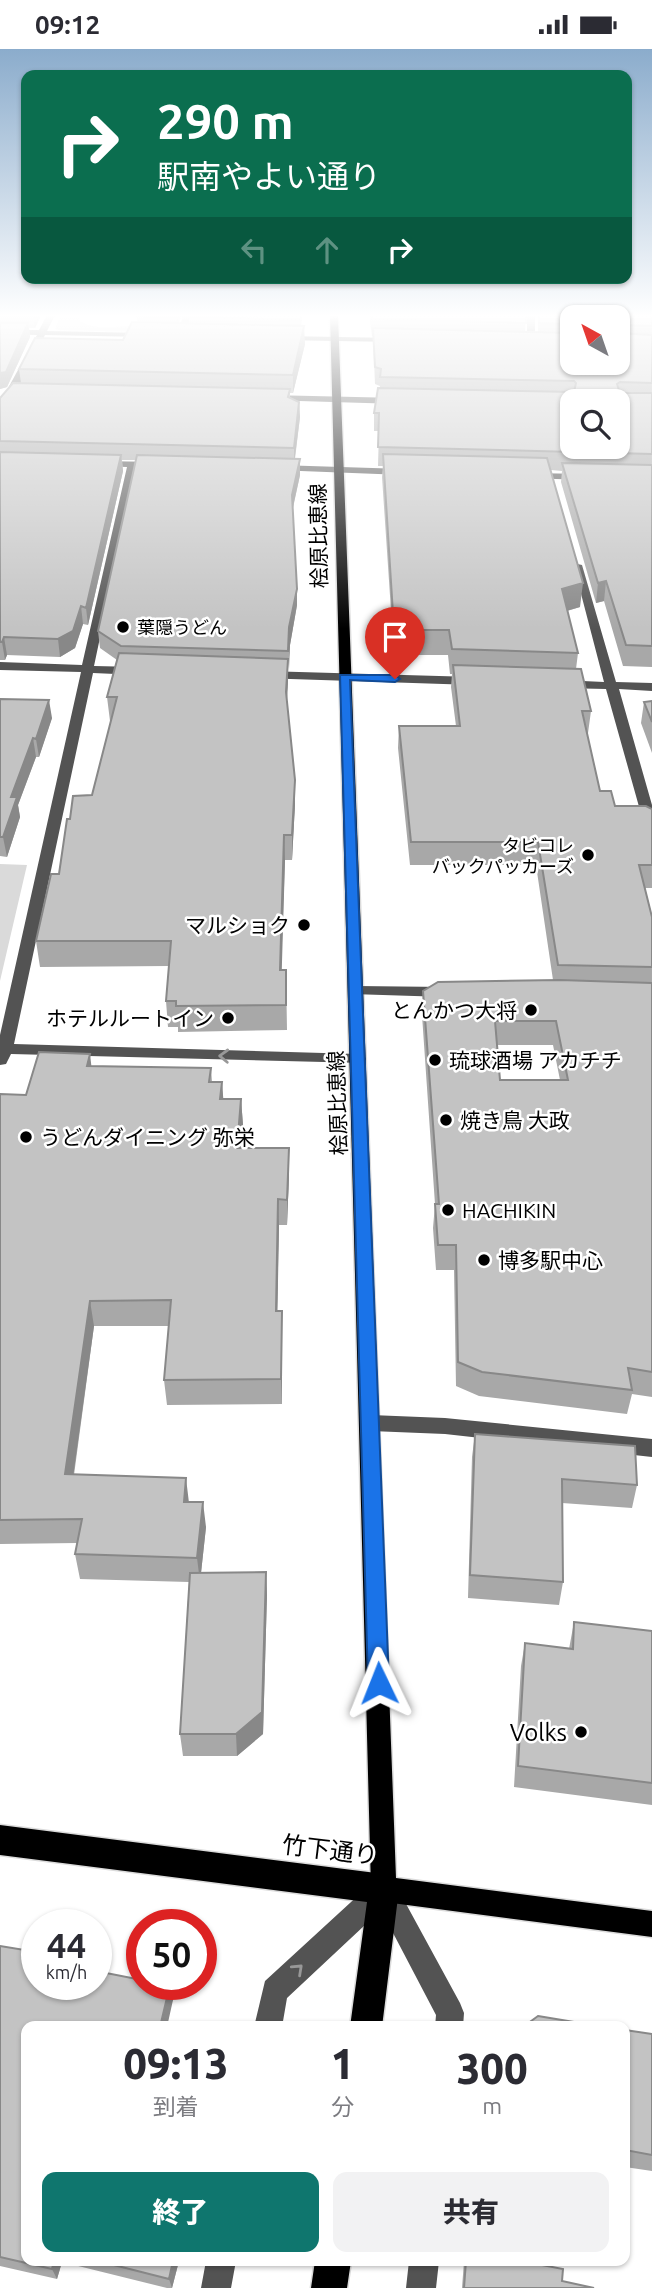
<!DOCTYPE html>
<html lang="ja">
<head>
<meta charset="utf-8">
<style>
	:root { --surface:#fff; --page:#f2f2f3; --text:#2b2b33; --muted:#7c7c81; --accent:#0f766e }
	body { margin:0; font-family:Ubuntu,"Noto Sans JP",sans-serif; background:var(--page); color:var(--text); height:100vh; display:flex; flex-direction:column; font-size:26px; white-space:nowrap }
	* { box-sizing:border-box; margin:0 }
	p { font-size:23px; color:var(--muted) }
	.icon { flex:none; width:38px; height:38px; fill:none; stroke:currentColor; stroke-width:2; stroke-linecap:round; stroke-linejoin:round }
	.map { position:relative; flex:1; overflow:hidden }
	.details { position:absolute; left:21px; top:1972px; width:609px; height:245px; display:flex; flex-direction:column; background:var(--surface); border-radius:14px; box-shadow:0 2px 5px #0004 }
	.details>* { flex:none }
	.guide { position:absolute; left:21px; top:21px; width:611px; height:214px; border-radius:14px; box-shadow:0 2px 5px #0004; background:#0b6e4f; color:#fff; overflow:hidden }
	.needle { width:46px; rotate:320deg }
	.tools { position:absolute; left:560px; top:256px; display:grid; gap:14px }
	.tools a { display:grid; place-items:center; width:70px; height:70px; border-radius:14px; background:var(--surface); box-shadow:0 2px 5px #0004; font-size:35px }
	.speed { position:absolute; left:21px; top:1860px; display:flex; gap:14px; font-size:35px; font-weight:700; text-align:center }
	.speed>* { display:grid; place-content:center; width:91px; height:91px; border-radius:50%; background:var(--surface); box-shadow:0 2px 5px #0004; line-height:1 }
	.speed small { font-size:18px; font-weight:400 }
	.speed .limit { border:10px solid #d22; background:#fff; color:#111 }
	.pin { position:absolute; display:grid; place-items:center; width:60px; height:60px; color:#fff; margin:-72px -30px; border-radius:50% 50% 50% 0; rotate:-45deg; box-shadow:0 0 7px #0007 }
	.pin .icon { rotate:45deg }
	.me { position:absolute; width:77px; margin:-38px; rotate:358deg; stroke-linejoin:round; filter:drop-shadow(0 0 5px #0008) }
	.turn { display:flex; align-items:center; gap:24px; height:147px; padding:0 21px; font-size:32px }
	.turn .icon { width:91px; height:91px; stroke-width:2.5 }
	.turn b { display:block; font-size:49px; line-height:60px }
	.lanes { display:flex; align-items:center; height:66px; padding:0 21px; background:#0003; justify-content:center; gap:35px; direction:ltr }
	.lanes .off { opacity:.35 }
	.eta { display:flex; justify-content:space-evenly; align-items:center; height:119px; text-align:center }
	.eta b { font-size:42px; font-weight:800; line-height:49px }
	.cta { display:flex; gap:14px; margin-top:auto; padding:14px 21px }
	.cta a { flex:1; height:80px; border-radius:14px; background:var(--accent); color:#fff; font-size:28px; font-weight:800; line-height:80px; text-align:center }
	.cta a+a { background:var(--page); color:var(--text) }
	.status { display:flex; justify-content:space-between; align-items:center; height:49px; padding:0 35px; background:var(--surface); direction:ltr }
	.status svg { height:19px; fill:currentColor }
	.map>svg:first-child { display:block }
</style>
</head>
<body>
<div class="status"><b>09:12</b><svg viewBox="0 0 49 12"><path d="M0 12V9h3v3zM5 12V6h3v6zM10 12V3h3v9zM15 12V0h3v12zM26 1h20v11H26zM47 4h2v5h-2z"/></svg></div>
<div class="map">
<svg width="652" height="2239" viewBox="0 0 652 2239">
	<rect width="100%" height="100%" fill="#fff"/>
	<path fill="#dadada" d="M61 266H80V272C98 283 117 276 137 277 148 278 160 281 171 284L58 281 55 280Z
		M0 815 27 816 0 932Z"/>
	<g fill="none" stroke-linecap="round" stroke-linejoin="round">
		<defs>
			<path id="major" d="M330 266H338L396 1829 652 1862V1888L384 1853 375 1849 371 1840Z"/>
			<path id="highway" d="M0 1776 384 1825 395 1829 399 1840 382 1978H350L367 1853 0 1806Z
				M315 2212H351L347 2239H311Z"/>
		</defs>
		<use href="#major" stroke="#dbdbdb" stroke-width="3"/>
		<use href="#highway" stroke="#dbdbdb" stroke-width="3"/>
		<path fill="#535353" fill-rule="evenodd" d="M47 266H55L47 282 147 284 151 286 147 288 45 286 23 331 0 364V354L37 286 0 285V281H39Z
			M183 266H191L186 287 182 289 178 287Z
			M527 266H535V294L531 296 527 294Z
			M283 287 395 289 399 291 395 293 280 291Z
			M269 346 399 349 403 352 399 355 266 351Z
			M99 412 159 413 164 416 159 419 136 418 94 617 138 618 144 622 138 626 93 624 14 995 358 1005 364 1006 366 1010 364 1014 11 1005 6 1015 0 1016V986L81 623 0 621V613L82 616 127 418 96 417 94 415Z
			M278 416 404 420 409 423 404 426 275 421 273 419Z
			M530 424 586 425 591 428 586 431 527 429V425Z
			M573 514 582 516 616 633 652 634V642L619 640 652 756V783L645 779 606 640 561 639 555 635 561 631 604 633Z
			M264 622 474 628 480 632 474 636 260 629 258 626Z
			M356 937 446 938 454 943 446 948 351 945 348 942Z
			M371 1366 445 1369 652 1390V1408L445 1385 371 1382 364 1380 361 1374 364 1368Z
			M384 1827 393 1831 460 1954 464 1964 463 1978H435L436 1966 381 1861 287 1949 282 1978H254L265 1932 375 1831Z
			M206 2212H236L231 2239H201Z
			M409 2212H439L436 2239H406Z"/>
		<use href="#major" fill="#000" fill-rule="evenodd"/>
		<use href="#highway" fill="#000" fill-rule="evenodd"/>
	</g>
	<path fill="#a8a8a8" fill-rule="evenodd" d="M0 266H41L35 279H29L30 288 7 338 0 340Z
		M181 266 179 274 189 275V268L302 266 301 277 305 295 293 344H290V349L299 353 300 368 295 410H300V426L293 459 297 556 290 596 288 620 287 653 295 731V755L292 811H285L281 921H286L287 981 178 983V978H168L166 952 169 917 40 918 36 892 59 825 70 770 92 746 111 672H110L107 648 117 611 100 599 98 582 136 411H122L123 422 88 576 83 575 75 599 60 608 7 606 5 611H0V347V349L21 334 19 320 123 291 137 274V267Z
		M369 266H526L525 283H538V266H652V618L623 617 604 552 596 554 561 433 562 422 551 421 580 558 567 562 578 604 576 620 591 662 588 684H587L600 742 615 757 652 760V839H645L652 868V1348L632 1345 627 1365 479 1347 456 1337 454 1221H436L433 1179 435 1155 422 966 423 942 553 931 536 816H410L398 699 399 677H456L451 638 452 625H450L448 606H394L382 428 383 417H378L379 382H374V364L380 337 375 335 373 287H372ZM572 268 618 313H572ZM497 996H553L560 1031H500Z
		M0 650 52 669 39 708H36L18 756 20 768 7 808 0 807Z
		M652 652V704L641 674 644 653Z
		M91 1017 211 1019 212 1033H222L223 1050H241L243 1076 240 1099 289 1125 287 1176H279L277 1262 282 1288V1355L167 1356 164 1331 169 1277H94L74 1426 189 1453 206 1478 201 1524 266 1523 267 1546 263 1685 237 1707H183L180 1685 189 1533 80 1530 75 1505 77 1494 0 1495V1045L26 1046Z
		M475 1385 637 1436 632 1459 562 1454 563 1533 559 1556 468 1549 472 1408Z
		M574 1573 652 1582V1756L514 1738 521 1617 525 1594 569 1600Z
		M0 1897 37 1936H170L173 1951 26 2212H179L172 2239H167L62 2213 57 2230 0 2217Z
		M625 1981 652 1985V2122L625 2118Z
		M464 2212H521L562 2232 594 2239H462Z"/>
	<path fill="#888" d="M33 266H41L35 279Z
		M177 266H181L177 282 176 268Z
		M28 274 30 288 7 338 0 340V324Z
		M304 277 305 295 293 344V326Z
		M299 353 300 368 294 415V399Z
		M121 406 123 422 88 576 86 559Z
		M300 410V426L292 462V446Z
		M606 532 604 552 596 554 598 534Z
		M583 534 580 558 559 564 562 540Z
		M297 540V556L290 596 289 620V578Z
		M81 557 83 575 75 599 60 608 58 590Z
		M4 588 7 606 5 611 2 593Z
		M288 610V633L286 666V643Z
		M49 651 52 669 39 708 36 690Z
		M33 689 36 708 18 756 20 768 7 808 3 788 11 748Z
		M295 731V755L292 811V786Z
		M284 786 285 811 281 947 280 921Z
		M90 1005 93 1031 87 1017Z
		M222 1033 224 1059 220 1050Z
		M241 1050 243 1076 238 1124 237 1099Z
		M289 1099V1125L287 1176V1151Z
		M278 1150 279 1176 277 1288 276 1262Z
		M90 1252 94 1277 70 1450 65 1425Z
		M282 1262V1355L281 1330Z
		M186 1429 189 1454 184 1453Z
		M203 1453 206 1478 200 1533 197 1509Z
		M266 1523 267 1546 263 1685 237 1707 236 1685Z
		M170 1936 173 1951 167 1978H160Z
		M54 2212 62 2213 57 2230 52 2220Z
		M173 2212H179L172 2239 169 2230Z"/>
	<path fill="#c3c3c3" stroke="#888" stroke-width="2" fill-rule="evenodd" d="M137 266H177L176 268 137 267Z
		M189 266H301V271L189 268Z
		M372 266H526V274L372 270Z
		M539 266H652V277L620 276 618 284 652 286V334L620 333 617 335 620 344H652V405L378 398 379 364H374L378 339 574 343 576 334 574 332 380 328 381 320 375 318 373 279 572 284V313H618V268H572V275L539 274ZM572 352H618V397H572Z
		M132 273 304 277 293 326 19 320 35 289 123 291Z
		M0 274H28L6 323 0 324Z
		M13 334 290 340 288 348 299 353 294 399 0 392V349Z
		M0 403 121 406 86 559 81 557 73 582 58 590 4 588 2 593H0Z
		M383 405 547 409 583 534 562 540 578 604 452 600 449 581H394Z
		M137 406 300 410 292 446 297 540 289 578 288 602 121 597 98 582Z
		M562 414 652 416V597L626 596 606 532 598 534Z
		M119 604 288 610 286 643 295 731 292 786H284L280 921H286V956L176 957V952H166L171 892H36L51 825H59L67 770H70L73 747 92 746 117 648H107Z
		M453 616 581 620 591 662H582L600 742H611L615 757H646L652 760V816H639L652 868V918L558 916 538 793H411L399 677H460Z
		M0 650 49 651 36 690 33 689 11 748H17L3 788H0Z
		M652 652V673L644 653Z
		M560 931 652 934V1323L628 1319 632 1341 482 1323 458 1313 456 1196H438L435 1155H439L423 942 438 933ZM495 972H556L568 1031H500Z
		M39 1003 90 1005 87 1017 211 1019 209 1033H222L220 1050H241L237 1099H289L287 1151 278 1150 276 1262H282L281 1330 164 1331 171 1251 90 1252 65 1425 186 1429 184 1453H203L197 1509 75 1505 82 1470 0 1471V1045L26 1046Z
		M475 1385 635 1397 637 1436 562 1430 563 1533 470 1526Z
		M266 1523 262 1663 236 1685H180L190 1524Z
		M574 1573 652 1582V1734L518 1717 525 1594 573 1600Z
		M0 1897 37 1903V1936H96V1922L142 1931V1936H170L160 1978H26V2212H54L52 2220 0 2208Z
		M538 1967 604 1978H523Z
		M625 1981 652 1985V2106L625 2101Z
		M98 2212H173L169 2230Z
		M466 2212H521L563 2220 562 2232 594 2239H464Z"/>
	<defs><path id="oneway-chevron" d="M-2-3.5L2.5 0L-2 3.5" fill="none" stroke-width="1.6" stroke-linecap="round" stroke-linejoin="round" transform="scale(1.75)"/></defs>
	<g stroke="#989898">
		<use href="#oneway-chevron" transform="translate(224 1007) rotate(-178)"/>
		<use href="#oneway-chevron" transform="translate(298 1920) rotate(-43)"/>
	</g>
	<linearGradient id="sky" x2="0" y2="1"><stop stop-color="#8baccc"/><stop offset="0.46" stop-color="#fff"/><stop offset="1" stop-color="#fff" stop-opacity="0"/></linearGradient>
	<rect width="652" height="580" fill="url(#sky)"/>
	<path fill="#1a73e8" stroke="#114b97" stroke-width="2" d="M340 626H395L400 630 395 633 350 631 389 1634 386 1641 379 1644 371 1641 368 1634Z"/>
	<g fill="#000" stroke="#fff" stroke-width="2.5">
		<circle cx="123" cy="578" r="7"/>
		<circle cx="588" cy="806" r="7"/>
		<circle cx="304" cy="876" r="7"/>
		<circle cx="531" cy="961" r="7"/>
		<circle cx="228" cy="969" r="7"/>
		<circle cx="435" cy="1011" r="7"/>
		<circle cx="446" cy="1071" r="7"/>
		<circle cx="26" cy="1088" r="7"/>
		<circle cx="448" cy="1161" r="7"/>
		<circle cx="484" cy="1211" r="7"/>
		<circle cx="581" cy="1683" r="7"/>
	</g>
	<g text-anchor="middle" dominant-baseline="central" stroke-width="5" stroke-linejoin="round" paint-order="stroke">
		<g font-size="18" fill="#000" stroke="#fff" text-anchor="start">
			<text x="137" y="578">葉隠うどん</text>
			<text x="574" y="796" text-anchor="end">タビコレ<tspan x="574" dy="21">バックパッカーズ</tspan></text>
		</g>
		<g font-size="21" fill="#000" stroke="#fff">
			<text transform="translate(318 487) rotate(-91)">桧原比恵線</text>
			<text transform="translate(337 1054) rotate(-92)">桧原比恵線</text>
		</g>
		<g font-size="21" fill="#000" stroke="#fff" text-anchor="start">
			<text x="290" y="876" text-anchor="end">マルショク</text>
			<text x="517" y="961" text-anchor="end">とんかつ大将</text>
			<text x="214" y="969" text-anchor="end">ホテルルートイン</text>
			<text x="449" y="1011">琉球酒場 アカチチ</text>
			<text x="460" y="1071">焼き鳥 大政</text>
			<text x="40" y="1088">うどんダイニング 弥栄</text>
			<text x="462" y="1161">HACHIKIN</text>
			<text x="498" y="1211">博多駅中心</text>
		</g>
		<g font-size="24" fill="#000" stroke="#fff" text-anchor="end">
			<text x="567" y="1683">Volks</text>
		</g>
		<g font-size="24" fill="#000" stroke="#fff">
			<text transform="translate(330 1801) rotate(7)">竹下通り</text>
		</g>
	</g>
</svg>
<div class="tools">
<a><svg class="needle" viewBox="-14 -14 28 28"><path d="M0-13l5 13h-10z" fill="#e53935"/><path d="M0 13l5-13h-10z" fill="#7c7c81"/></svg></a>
<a><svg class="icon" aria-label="search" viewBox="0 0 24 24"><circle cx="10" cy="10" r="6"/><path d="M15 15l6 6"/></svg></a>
</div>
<div class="speed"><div>44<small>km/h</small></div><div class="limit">50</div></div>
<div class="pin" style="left:395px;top:630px;background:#d93025"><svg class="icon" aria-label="arrive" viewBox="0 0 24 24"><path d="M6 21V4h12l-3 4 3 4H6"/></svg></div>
<svg class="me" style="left:379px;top:1634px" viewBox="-20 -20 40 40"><path d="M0-17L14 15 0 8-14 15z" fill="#1a73e8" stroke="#fff" stroke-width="4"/></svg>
<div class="guide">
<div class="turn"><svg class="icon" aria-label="right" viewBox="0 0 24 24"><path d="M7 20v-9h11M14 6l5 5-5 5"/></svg><div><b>290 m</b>駅南やよい通り</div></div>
<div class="lanes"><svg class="icon off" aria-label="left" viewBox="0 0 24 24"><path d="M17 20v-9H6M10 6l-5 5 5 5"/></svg><svg class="icon off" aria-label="ahead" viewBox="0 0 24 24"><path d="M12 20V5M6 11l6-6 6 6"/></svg><svg class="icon" aria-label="right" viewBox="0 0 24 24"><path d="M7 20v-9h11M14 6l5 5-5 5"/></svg></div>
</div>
<section class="details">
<div class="eta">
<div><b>09:13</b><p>到着</p></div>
<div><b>1</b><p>分</p></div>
<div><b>300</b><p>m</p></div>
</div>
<div class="cta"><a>終了</a><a>共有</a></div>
</section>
</div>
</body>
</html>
